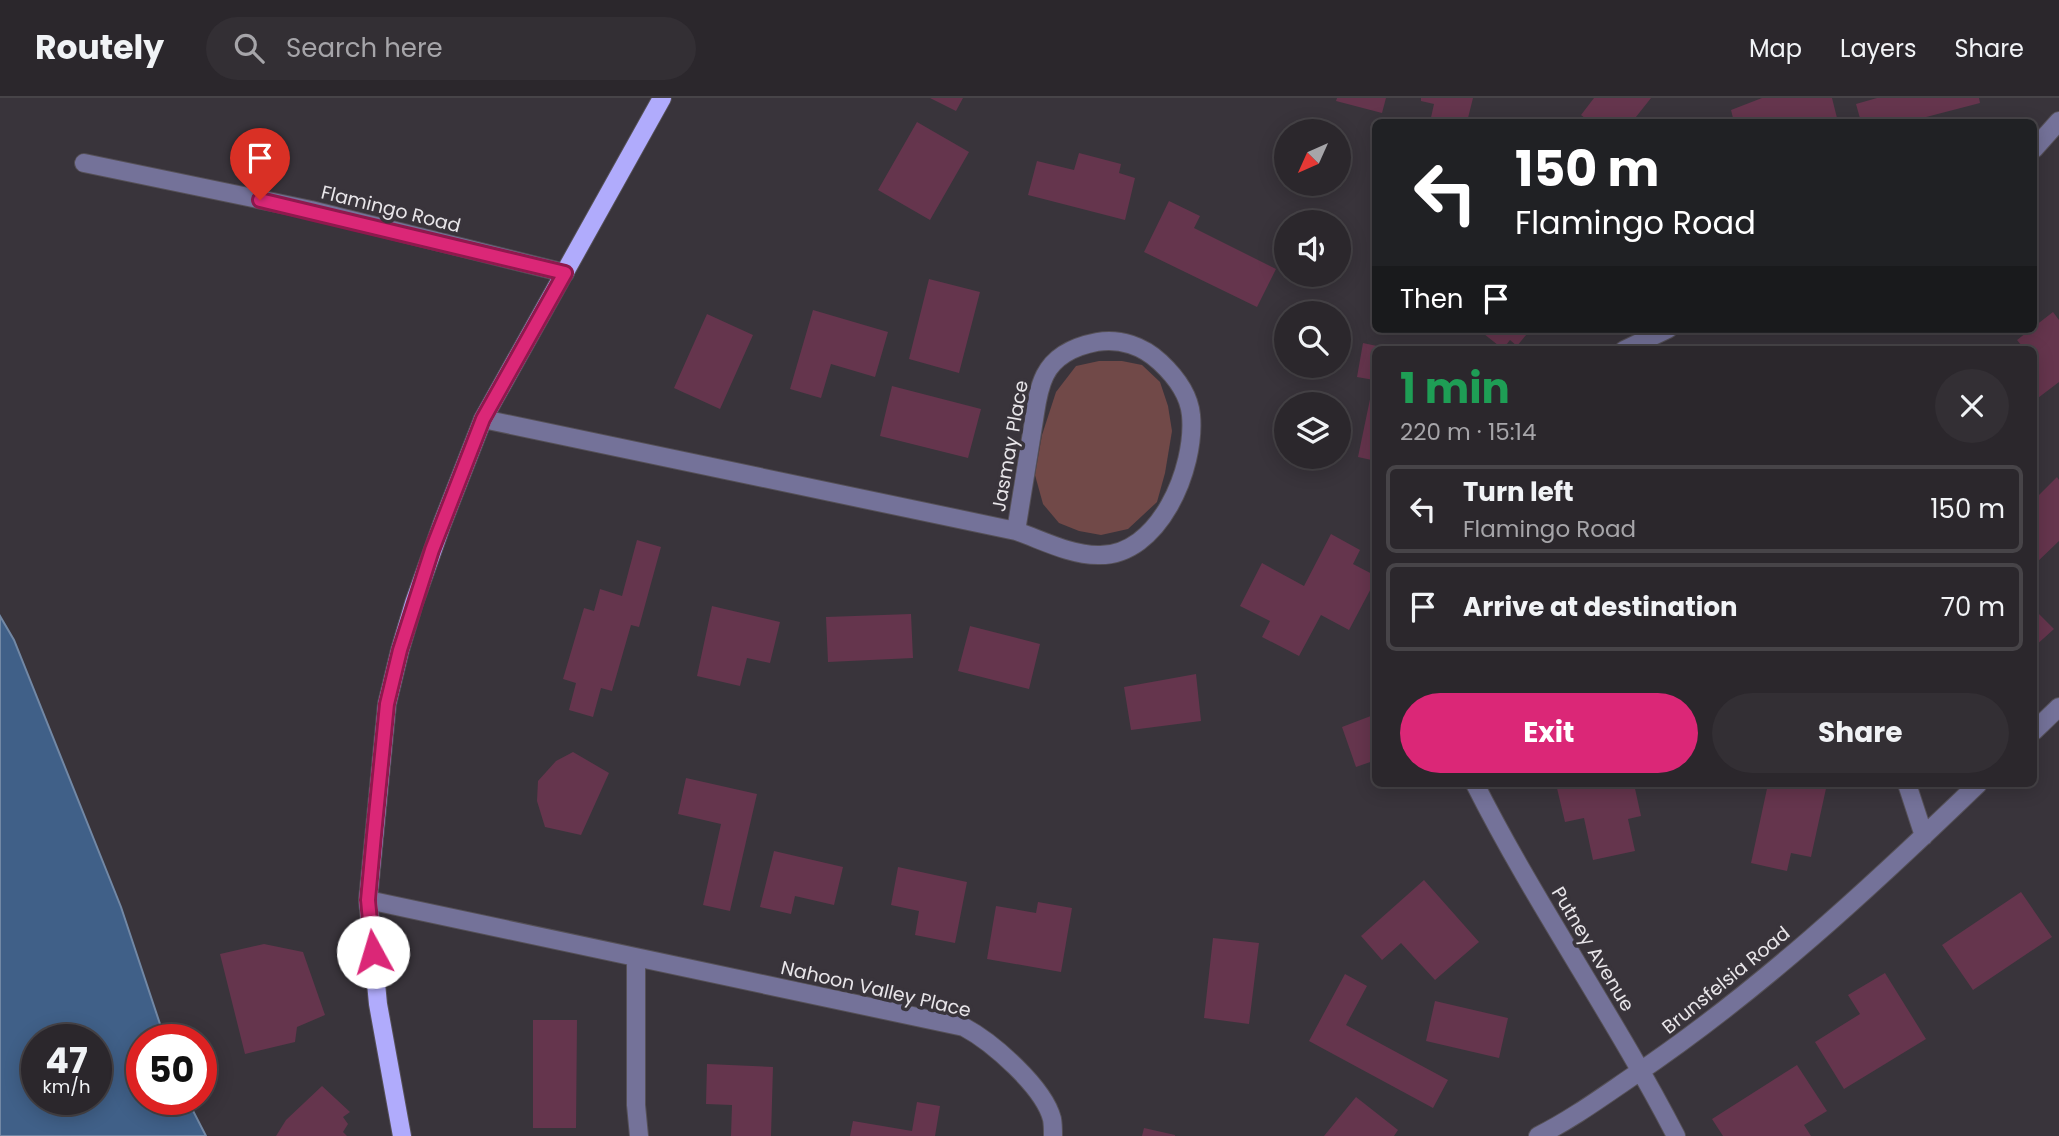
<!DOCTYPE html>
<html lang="en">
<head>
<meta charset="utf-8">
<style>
	:root { --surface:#2b272c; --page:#332f34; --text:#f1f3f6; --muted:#a6a5a9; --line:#474448; --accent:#db2777 }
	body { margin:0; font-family:Poppins,sans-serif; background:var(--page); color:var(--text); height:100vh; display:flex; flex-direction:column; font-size:26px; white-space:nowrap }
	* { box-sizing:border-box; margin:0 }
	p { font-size:23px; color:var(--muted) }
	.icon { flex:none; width:38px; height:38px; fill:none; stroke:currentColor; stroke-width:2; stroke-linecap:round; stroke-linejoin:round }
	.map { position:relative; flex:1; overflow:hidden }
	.side { position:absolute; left:1372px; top:248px; width:665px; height:441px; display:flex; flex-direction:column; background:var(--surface); border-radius:10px; box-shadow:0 4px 18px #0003,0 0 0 2px var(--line) }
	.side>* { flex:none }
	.guide { position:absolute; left:1372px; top:21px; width:665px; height:214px; border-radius:10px; box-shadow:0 4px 18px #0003,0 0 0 2px var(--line); background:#202124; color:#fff; overflow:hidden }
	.needle { width:46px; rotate:225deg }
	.controls { position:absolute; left:1274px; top:21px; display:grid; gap:14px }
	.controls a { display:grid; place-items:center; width:77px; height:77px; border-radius:50%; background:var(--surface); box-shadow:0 4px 18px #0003,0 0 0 2px var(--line); font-size:35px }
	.speed { position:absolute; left:21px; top:926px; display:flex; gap:14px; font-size:35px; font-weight:700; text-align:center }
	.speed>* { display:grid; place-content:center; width:91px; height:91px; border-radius:50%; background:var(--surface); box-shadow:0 4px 18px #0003,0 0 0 2px var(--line); line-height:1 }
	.speed small { font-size:18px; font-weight:400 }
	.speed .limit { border:10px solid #d22; background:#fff; color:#111 }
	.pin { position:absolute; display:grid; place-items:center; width:60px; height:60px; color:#fff; margin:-72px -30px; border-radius:50% 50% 50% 0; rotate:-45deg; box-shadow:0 0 7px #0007 }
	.pin .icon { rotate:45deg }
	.me { position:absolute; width:77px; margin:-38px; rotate:354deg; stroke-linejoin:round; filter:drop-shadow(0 0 5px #0008) }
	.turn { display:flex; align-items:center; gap:24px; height:147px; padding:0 28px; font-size:32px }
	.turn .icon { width:91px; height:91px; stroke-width:2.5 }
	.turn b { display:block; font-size:49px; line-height:60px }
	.then { display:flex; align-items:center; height:66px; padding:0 28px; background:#0003; gap:14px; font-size:26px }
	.round { display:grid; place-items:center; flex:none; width:74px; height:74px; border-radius:37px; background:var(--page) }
	.overview { display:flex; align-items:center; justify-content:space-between; height:119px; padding:0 28px }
	h1 { font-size:42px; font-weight:700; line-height:52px; color:#1e9e55 }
	.cta { display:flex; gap:14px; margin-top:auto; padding:14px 28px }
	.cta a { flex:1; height:80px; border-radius:42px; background:var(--accent); color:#fff; font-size:28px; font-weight:700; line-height:80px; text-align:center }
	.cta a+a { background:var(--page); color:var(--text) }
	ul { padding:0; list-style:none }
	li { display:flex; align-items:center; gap:21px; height:88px; margin:0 14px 10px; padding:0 14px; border:4px solid var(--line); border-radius:10px }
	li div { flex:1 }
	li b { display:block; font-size:26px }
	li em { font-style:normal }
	header { display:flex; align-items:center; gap:42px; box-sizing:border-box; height:98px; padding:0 35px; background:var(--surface); border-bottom:2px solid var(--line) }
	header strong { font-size:33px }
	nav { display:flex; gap:38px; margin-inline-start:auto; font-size:24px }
	.search { width:490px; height:63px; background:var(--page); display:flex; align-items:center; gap:18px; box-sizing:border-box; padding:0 24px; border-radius:38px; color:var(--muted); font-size:26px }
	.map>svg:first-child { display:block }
</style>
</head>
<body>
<header>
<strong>Routely</strong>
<div class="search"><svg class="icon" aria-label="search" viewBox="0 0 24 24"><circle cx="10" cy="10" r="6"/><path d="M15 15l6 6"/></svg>Search here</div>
<nav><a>Map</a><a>Layers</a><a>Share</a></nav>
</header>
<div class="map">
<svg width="2059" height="1038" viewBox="0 0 2059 1038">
	<rect width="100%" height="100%" fill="#39343b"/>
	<path fill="#714948" d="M1099 263H1122L1142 267 1160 284 1168 308 1172 333 1165 375 1157 404 1128 431 1101 437 1079 433 1059 425 1043 406 1035 377 1042 337 1056 294 1076 268Z"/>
	<path fill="#406088" stroke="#7288a5" stroke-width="2" fill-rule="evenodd" d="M0 518 14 542 121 809 165 941 142 942V1001H187L206 1038H0ZM37 942H96V1001H37Z"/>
	<path fill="#65354d" d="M930 0H963L956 13Z
		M1337 0H1386L1382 15 1336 3Z
		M1421 0H1473L1467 24H1430L1434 6 1421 3Z
		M1594 0H1651L1632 24H1590L1581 17Z
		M1762 0H1832L1838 24H1734L1731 12Z
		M1877 0H1979L1980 5 1907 24H1861L1856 6Z
		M917 24 969 54 930 122 878 92Z
		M1079 55 1121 66 1119 75 1135 80 1125 122 1028 97 1037 63 1074 72Z
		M1169 103 1200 118 1194 130 1276 171 1257 209 1144 154Z
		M929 181 980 194 959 275 909 261Z
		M813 212 888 234 875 279 831 266 821 300 790 291Z
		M2053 214 2059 222V284L2034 303V252H2025L2017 242Z
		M707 216 753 237 720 311 674 290Z
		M1487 231H1531L1517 248 1510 242 1503 251 1484 236Z
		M1363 245 1391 251 1376 252V363L1358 359 1374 282 1357 279Z
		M892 288 981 311 968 360 880 338Z
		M2057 379 2059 382V443L2034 467V402Z
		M1331 436 1360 452 1353 466 1376 478V481L1349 532 1321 517 1299 558 1262 539 1270 523 1240 508 1262 465 1304 488Z
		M637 442 661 449 639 529 631 527 612 593 601 590 593 619 569 612 576 585 563 581 584 510 594 513 600 491 622 498Z
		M712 508 780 524 770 565 747 560 740 588 697 578Z
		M2034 511 2054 531 2034 549Z
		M911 516 913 560 828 564 826 519Z
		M970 528 1040 546 1029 591 958 573Z
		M1196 576 1201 623 1131 632 1124 589Z
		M1376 616V662L1356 669 1342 629Z
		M573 654 609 675 581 737 545 729 537 703 538 683 556 663Z
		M686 680 757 696 730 813 703 807 721 726 678 716Z
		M1556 686H1634L1641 718 1628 721 1635 753 1593 762 1584 720 1565 724Z
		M1768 686H1827L1811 759 1791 755 1787 773 1751 765Z
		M774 753 843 769 834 807 795 798 791 816 760 809Z
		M898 769 967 784 955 845 915 837 919 813 891 807Z
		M1424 782 1479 844 1435 882 1401 845 1382 862 1361 838Z
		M2021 794 2052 839 1973 892 1942 847Z
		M1038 804 1072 810 1061 874 987 861 996 808 1036 815Z
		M1213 840 1259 845 1249 926 1204 920Z
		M264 846 303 854 325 917 297 929 295 944 245 956 220 856Z
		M1885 875 1926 941 1844 991 1815 944 1860 916 1848 897Z
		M1345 876 1367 888 1346 927 1448 982 1433 1010 1309 943Z
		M1435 903 1508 920 1499 960 1426 943Z
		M533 922H577L576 1030H533Z
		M707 966 773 969 771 1038H731L732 1007 706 1006Z
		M1797 967 1827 1013 1804 1027 1811 1038H1723L1712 1021Z
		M322 988 350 1014 343 1019 348 1026 343 1034 347 1038H276L286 1022Z
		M1356 999 1398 1032 1394 1038H1324Z
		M917 1004 940 1008 935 1038H850L853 1023 912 1033Z
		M1144 1030 1175 1037V1038H1142Z"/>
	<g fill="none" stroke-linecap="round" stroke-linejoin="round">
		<defs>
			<path id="minor" d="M2034 51 2059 23
				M84 65 311 112 565 175
				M1624 252 1668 231
				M483 321 1016 433C1042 442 1070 457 1098 457 1159 459 1196 370 1191 317 1189 296 1175 278 1160 264 1143 248 1120 240 1097 244 1076 248 1055 257 1045 277 1037 293 1036 311 1033 328 1027 363 1022 398 1016 433
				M2034 633 2059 609
				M1475 686C1536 807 1614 918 1676 1038
				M1907 686 1924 738
				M368 802 964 929C992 944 1044 989 1052 1021 1053 1026 1053 1033 1053 1038
				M636 860V1007L639 1038
				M1538 1038C1572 1021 1602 999 1633 978 1758 894 1870 790 1978 686"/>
			<path id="major" d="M402 1038 378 906 368 802 387 606 400 552 414 505 442 426 483 321 662 0"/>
		</defs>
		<use href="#minor" stroke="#555057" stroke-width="20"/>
		<use href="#major" stroke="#555057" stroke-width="20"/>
		<use href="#minor" stroke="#747299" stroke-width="18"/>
		<use href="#major" stroke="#b0abfc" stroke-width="18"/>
	</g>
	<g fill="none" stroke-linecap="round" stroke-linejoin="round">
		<defs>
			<path id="route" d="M260 102 565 175 483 321 432 452 400 552 387 606 374 737 368 802 373 854"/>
		</defs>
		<use href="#route" stroke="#8e194d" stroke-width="18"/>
		<use href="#route" stroke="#db2777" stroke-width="12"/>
	</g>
	<g text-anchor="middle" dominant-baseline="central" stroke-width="7" stroke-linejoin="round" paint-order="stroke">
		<g font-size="19" fill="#e8e5e9" stroke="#39343b">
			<text transform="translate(391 111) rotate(14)">Flamingo Road</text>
			<text transform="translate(1010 348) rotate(-80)">Jasmay Place</text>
			<text transform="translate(1593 851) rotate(59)">Putney Avenue</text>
			<text transform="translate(1726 882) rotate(-39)">Brunsfelsia Road</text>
			<text transform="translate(876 891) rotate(13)">Nahoon Valley Place</text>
		</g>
	</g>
</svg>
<div class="controls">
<a><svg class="needle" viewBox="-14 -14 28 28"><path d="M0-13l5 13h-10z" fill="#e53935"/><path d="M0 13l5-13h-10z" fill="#a6a5a9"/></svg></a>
<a><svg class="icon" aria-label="sound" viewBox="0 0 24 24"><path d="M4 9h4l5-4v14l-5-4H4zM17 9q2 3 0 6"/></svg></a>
<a><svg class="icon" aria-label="search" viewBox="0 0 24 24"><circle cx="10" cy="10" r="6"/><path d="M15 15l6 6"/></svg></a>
<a><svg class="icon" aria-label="layers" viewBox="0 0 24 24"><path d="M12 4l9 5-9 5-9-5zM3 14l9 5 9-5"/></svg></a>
</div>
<div class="speed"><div>47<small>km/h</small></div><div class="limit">50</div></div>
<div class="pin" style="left:260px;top:102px;background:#d93025"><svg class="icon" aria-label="arrive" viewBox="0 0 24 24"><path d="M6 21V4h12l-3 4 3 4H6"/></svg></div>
<svg class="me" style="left:373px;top:854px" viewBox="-20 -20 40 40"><circle r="19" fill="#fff"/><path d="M0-13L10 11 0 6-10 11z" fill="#db2777"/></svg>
<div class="guide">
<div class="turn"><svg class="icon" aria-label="left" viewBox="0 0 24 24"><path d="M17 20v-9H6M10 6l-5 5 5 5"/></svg><div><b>150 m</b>Flamingo Road</div></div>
<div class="then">Then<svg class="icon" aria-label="arrive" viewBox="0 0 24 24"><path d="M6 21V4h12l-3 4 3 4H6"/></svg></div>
</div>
<section class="side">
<div class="overview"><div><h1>1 min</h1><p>220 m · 15:14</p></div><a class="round"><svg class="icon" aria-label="close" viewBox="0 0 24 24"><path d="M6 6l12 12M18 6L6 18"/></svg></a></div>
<ul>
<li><svg class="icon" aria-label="left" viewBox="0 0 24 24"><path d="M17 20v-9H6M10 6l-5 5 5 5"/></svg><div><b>Turn left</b><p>Flamingo Road</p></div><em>150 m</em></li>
<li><svg class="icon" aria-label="arrive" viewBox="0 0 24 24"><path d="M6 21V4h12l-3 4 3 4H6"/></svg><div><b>Arrive at destination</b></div><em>70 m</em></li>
</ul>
<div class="cta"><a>Exit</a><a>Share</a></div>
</section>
</div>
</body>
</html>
